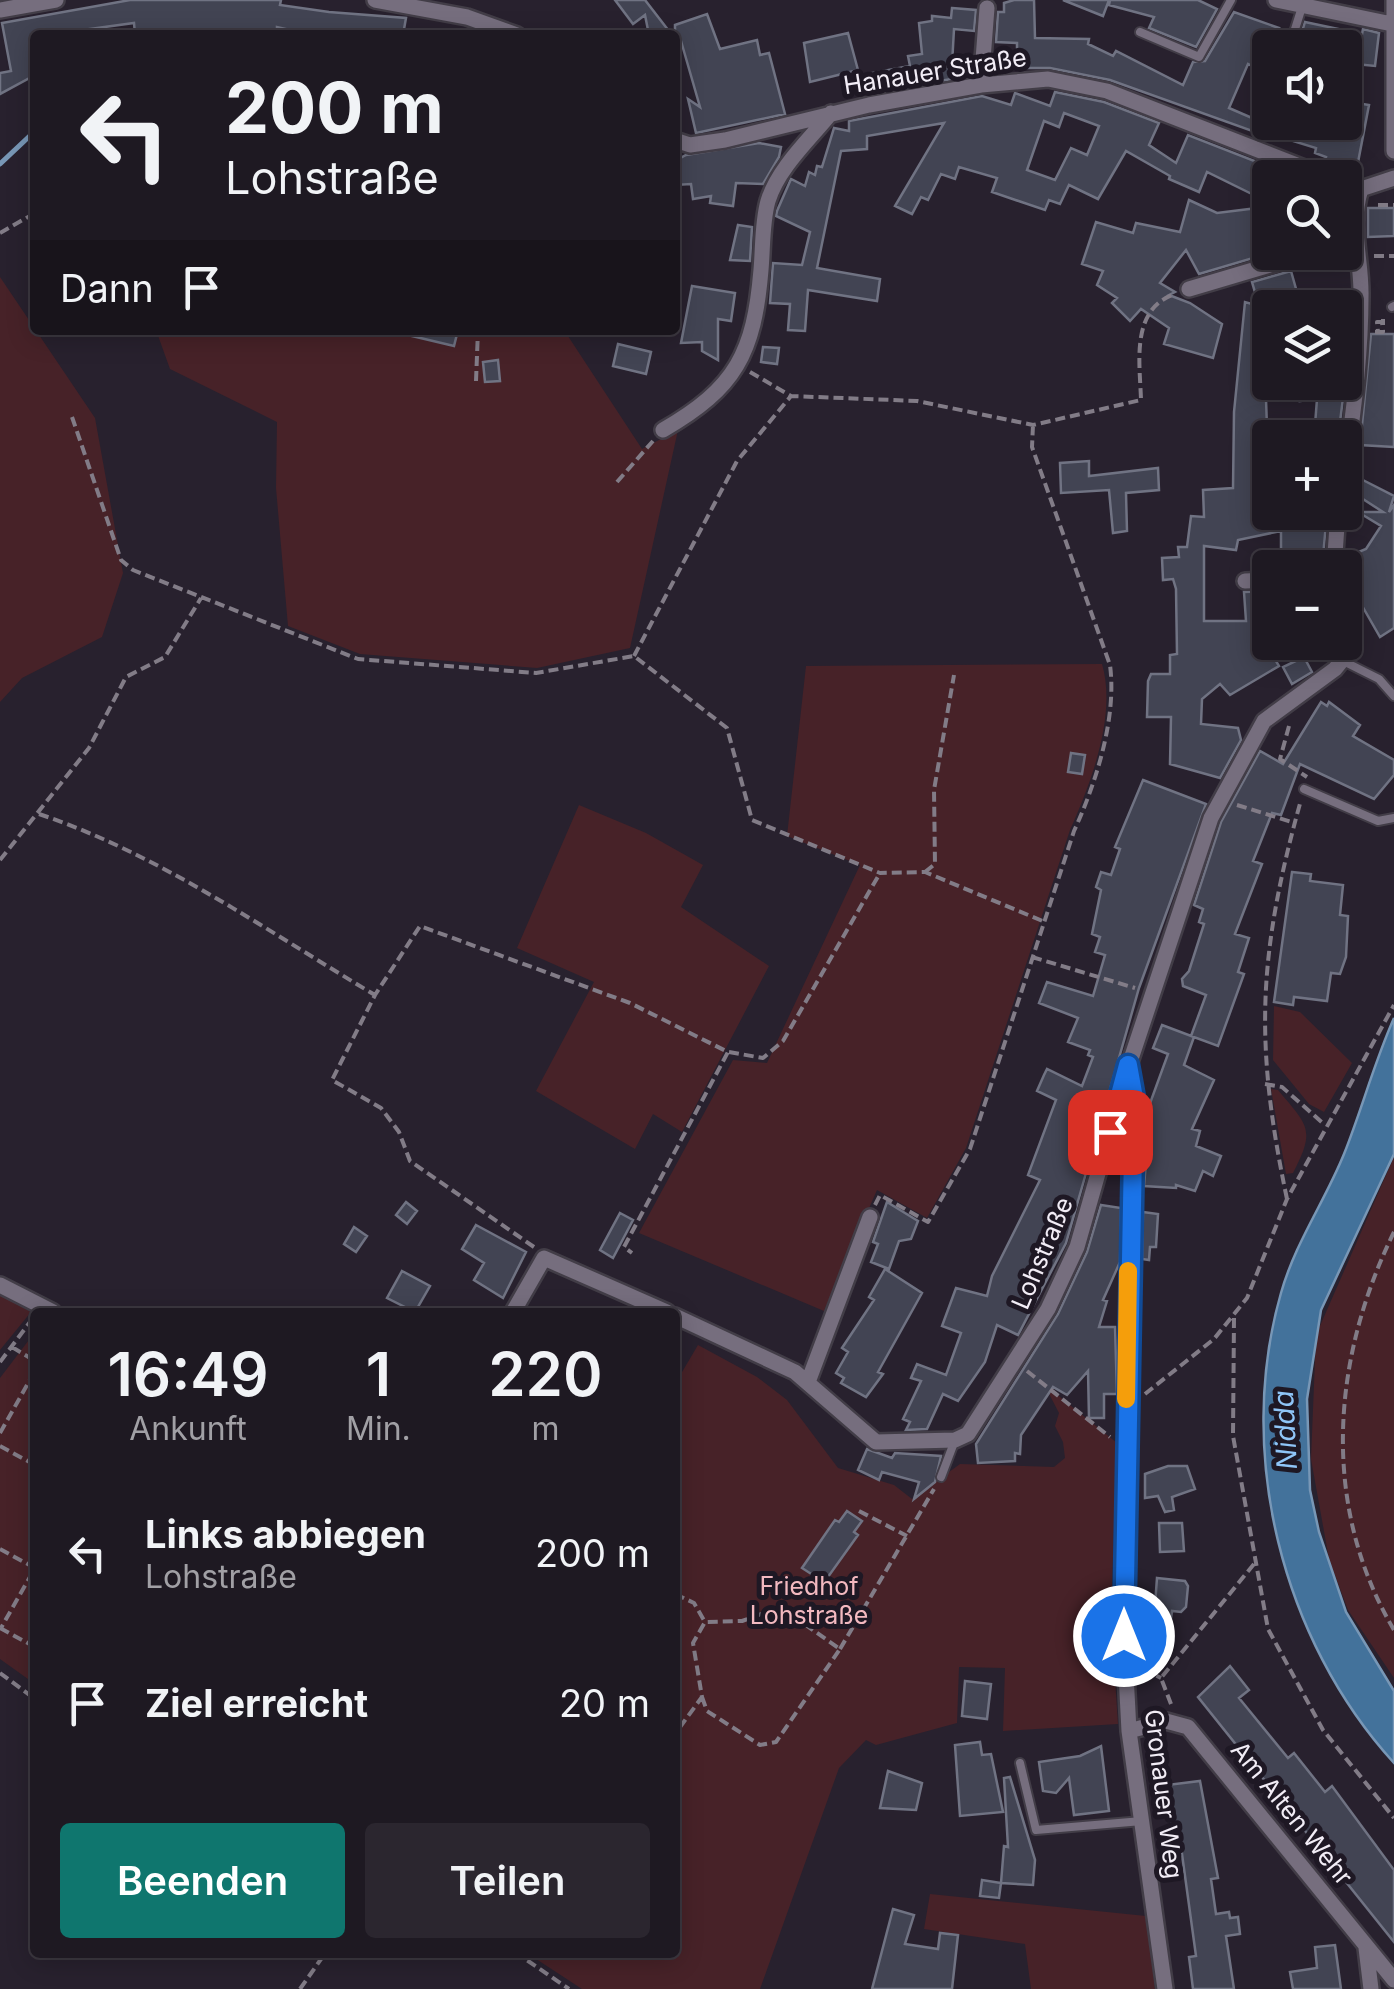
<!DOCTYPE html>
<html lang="de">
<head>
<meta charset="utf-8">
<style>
	:root { --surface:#1e1922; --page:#2b262f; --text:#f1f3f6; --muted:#a1a0a5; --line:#3c3840; --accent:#0f766e }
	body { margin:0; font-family:Inter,sans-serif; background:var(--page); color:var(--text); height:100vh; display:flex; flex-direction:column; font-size:38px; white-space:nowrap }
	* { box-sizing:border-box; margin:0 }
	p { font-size:32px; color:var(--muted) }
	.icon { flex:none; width:55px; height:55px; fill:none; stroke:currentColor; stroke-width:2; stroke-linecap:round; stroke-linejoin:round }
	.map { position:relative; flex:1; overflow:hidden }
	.drawer { position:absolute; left:30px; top:1308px; width:650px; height:650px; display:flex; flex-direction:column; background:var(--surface); border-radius:10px; box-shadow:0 5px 25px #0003,0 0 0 2px var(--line) }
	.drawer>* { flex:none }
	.hud { position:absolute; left:30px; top:30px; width:650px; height:305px; border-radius:10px; box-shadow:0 5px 25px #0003,0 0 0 2px var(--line); background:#1e1922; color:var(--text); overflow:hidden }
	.tools { position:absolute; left:1252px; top:30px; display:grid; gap:20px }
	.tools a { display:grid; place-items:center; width:110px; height:110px; border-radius:10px; background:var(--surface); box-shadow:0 5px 25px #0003,0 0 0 2px var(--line); font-size:50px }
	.pin { position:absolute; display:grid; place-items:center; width:85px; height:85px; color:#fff; margin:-42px; border-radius:20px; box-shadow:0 5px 15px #0006 }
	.me { position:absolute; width:110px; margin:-55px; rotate:0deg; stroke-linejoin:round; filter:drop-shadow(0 0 8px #0008) }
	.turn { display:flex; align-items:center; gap:35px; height:210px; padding:0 30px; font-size:45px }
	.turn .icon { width:130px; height:130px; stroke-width:2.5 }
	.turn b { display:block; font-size:70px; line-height:85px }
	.then { display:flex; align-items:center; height:95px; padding:0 30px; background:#0003; gap:20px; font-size:38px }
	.eta { display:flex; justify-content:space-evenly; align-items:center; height:170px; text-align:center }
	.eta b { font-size:60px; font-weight:600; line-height:70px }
	.button { display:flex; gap:20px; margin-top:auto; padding:20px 30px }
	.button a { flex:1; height:115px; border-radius:10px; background:var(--accent); color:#fff; font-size:40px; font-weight:600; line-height:115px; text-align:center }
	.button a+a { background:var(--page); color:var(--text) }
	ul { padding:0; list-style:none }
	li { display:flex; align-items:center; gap:30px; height:150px; padding:0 30px }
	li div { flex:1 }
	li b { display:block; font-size:38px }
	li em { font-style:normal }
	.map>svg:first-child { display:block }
</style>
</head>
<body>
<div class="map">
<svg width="1394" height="1989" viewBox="0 0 1394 1989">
	<rect width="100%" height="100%" fill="#28212e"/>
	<path fill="#472228" d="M0 277 95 418 123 573 102 637 22 678 0 702Z
		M156 330H564L642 449 678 430 630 648 537 668 360 654 288 626 276 488 277 422 170 369Z
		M1102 664C1117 715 1091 783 1070 830L966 1148 927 1218 877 1190 824 1311 639 1233 733 1060 767 1063 860 865 787 836 806 666Z
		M579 805 646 833 703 865 681 907 769 966 682 1132 653 1114 635 1149 536 1091 594 982 517 948Z
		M1274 1006 1300 1012 1352 1063 1324 1112 1309 1104 1273 1060Z
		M1271 1089 1278 1090C1308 1126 1316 1129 1293 1173L1286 1174Z
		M1394 1157V1678L1348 1610 1329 1559 1311 1459 1316 1335Z
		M0 1294 31 1312 0 1350Z
		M35 1332V1684L0 1659V1378Z
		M698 1345 757 1377 787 1400 838 1468 894 1485 912 1499 960 1464 1054 1467 1065 1458 1063 1442 1055 1426 1059 1413 1044 1384 1117 1443 1109 1670 1115 1678 1118 1724 1003 1731 1005 1668 959 1667 957 1723 876 1745 866 1740 839 1768 760 1989H582L527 1953 675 1952V1384Z
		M930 1894 1146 1916 1155 1989H1031L1025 1944 924 1929Z"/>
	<path fill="#43729b" stroke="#7897b6" stroke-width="2.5" d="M1394 1018V1154L1321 1310 1307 1399 1310 1490 1319 1532 1346 1612 1394 1691V1763C1282 1640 1235 1453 1281 1293 1295 1243 1325 1201 1344 1154 1362 1109 1374 1063 1394 1018Z"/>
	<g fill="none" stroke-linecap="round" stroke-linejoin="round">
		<path stroke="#7897b6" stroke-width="5" d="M0 164 35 131"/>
	</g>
	<path fill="#424453" stroke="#707383" stroke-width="2.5" fill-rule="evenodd" d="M130 0H281L280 5 329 12 406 18 403 35H312L277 27V32L238 35H135L134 23 83 30 77 35H35V75L0 94V73L11 71 2 23Z
		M615 0H645L672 35H649L645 15 633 24Z
		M1014 0H1034L1035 38 1089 39 1088 44 1113 56 1116 51 1183 85 1193 62 1205 61 1234 12 1279 28 1258 69 1248 64 1229 108 1259 121 1255 132 1110 80 1050 68H1017V43L996 42 998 12H1004V3Z
		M1063 0H1109L1103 16Z
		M1110 0H1198L1217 9 1196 47 1149 28 1154 17 1109 5Z
		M952 8 976 10 974 31 954 29 952 65 938 64 969 76 870 93 867 74 910 66 908 56 922 54 919 23 932 21V16L951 18Z
		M707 14 720 49 757 40 760 55 769 53 785 114 696 133 688 99 700 107 681 41 675 43V25Z
		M1305 22 1362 34 1363 29 1379 33 1375 66 1345 63V48H1297Z
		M848 33 858 70 810 82 804 43Z
		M1055 92 1104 102 1159 123 1149 145 1176 163 1188 135 1298 178 1257 175 1264 200 1207 172 1199 192 1169 179 1170 176 1126 151 1098 199 1069 185 1060 204 1049 200 1045 210 992 192 997 178 959 167 955 179 941 174 928 200 921 197 912 214 895 206 944 123 867 136V149L841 151 817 268 880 279 877 301 808 290 805 331 788 330 790 304 770 303 773 263 802 265 810 232 776 216 777 211 791 179 805 186 809 172 815 175 817 166 822 167 834 128 849 131V121L982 96 1011 105 1015 93 1050 106ZM1064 113 1099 126 1087 155 1071 148 1055 180 1027 170 1044 121 1059 127Z
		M1345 101 1369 105 1355 178H1341L1338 170 1324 163 1326 157 1315 153 1316 148 1280 137 1285 122H1345Z
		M759 143 781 147 779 157 763 184 736 183 733 206 710 203 711 196 693 199 691 184 675 185V161L686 155Z
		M1189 200 1217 213 1266 207 1270 223V233L1265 234 1270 253 1199 274 1186 250 1160 283 1175 292 1169 295 1190 303 1222 324 1213 358 1164 344 1169 328 1141 309 1130 321 1112 303 1117 298 1097 285 1103 271 1082 264 1096 222 1133 233 1136 223 1180 232Z
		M1368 208H1394V236L1368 237Z
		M738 225 752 227 750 261 730 260Z
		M1291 271 1300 303 1266 308 1270 309V382L1280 383 1279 397 1266 399 1270 512H1327L1322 568H1281V531L1238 540 1236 550 1204 546V621H1246L1244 592 1270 591V630L1259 633 1279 666 1230 695 1220 684 1202 699 1201 724 1238 728 1241 740 1220 778 1170 764 1171 717H1147L1148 681 1151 674H1170V655L1177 654 1176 589 1173 579 1163 580 1162 558 1179 557 1178 547H1187L1191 516 1204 517 1203 490 1233 488 1234 412 1245 302 1259 306 1252 282Z
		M692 286 735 293 731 321 718 319V360L702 351V342L681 343Z
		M413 330H458L454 346 412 336Z
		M1345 332 1349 339 1345 382 1338 438H1314L1317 399 1301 401 1314 382H1345Z
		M1371 334H1394V447L1360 445Z
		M618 344 651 352 646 374 613 366Z
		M763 347 779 348 777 364 761 362Z
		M498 360 500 381 485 382 483 362Z
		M1089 461V476L1158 468 1159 490 1126 493 1127 531 1113 533 1109 490 1061 493 1060 463Z
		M1355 476 1394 496 1389 512 1394 505V628L1380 637 1345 576 1346 557 1366 549 1381 526 1358 512H1383L1349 490Z
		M1304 657 1312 672 1292 684 1283 667Z
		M1321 702 1327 706 1329 702 1360 725 1353 736 1394 760V775L1374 799 1300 764 1281 815 1272 813 1253 861 1262 864 1235 934 1249 938 1238 972 1244 974 1218 1046 1191 1036 1206 995 1183 986 1182 979 1189 971 1204 924 1199 922 1203 909 1194 905 1221 822 1260 751 1283 764Z
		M1071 753 1085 755 1082 774 1068 772Z
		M1143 780 1206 804 1139 988 1066 1243 1018 1335 997 1325 985 1362 958 1401 943 1394 927 1429 906 1430 910 1422 903 1419 921 1381 911 1378 917 1364 946 1375 961 1333 942 1326 956 1288 987 1296 992 1276 1040 1180 1028 1175 1056 1100 1037 1091 1044 1075 1047 1069 1082 1086 1093 1057 1088 1055 1090 1050 1068 1042 1078 1018 1039 1003 1047 982 1093 996 1105 955 1095 952 1100 937 1092 934 1101 890 1096 887 1101 872 1111 875 1120 849 1115 847Z
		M1292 872 1311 874 1310 881 1343 885 1340 915 1348 916 1346 957 1340 974 1331 973 1327 1001 1294 997 1293 1005 1274 1002Z
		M1162 1025 1194 1037 1184 1065 1214 1080 1192 1129 1200 1131 1196 1146 1221 1156 1213 1176 1203 1171 1195 1191 1176 1185V1188L1144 1186 1150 1118 1145 1117 1168 1054 1153 1048Z
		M406 1202 417 1211 407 1224 396 1215Z
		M887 1202 918 1221 911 1239 899 1241 889 1269 871 1262 878 1244 873 1242Z
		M1101 1205 1121 1208 1120 1262 1103 1300 1107 1301 1099 1327H1115L1117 1394H1104V1418H1089L1088 1371 1067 1395 1053 1387 1021 1435 1020 1454 1015 1453V1461L978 1463 976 1444 1058 1314 1087 1252Z
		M1143 1212 1158 1214 1156 1247H1150L1149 1260 1142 1259Z
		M620 1213 633 1220 613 1258 600 1250Z
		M476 1225 526 1252 503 1298 474 1280 484 1263 462 1249Z
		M354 1227 367 1236 356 1252 344 1244Z
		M885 1269 922 1293 878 1372 883 1374 866 1397 841 1383 844 1378 836 1373 848 1352 842 1348 874 1300 869 1297Z
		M402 1271 430 1286 415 1312 387 1298Z
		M867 1449 892 1458 895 1453 941 1456 935 1482 914 1499 919 1482 882 1472 879 1480 858 1470Z
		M1168 1466H1187L1195 1489 1172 1497 1174 1510 1165 1512 1158 1496 1145 1498V1474Z
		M847 1511 862 1521 854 1532 858 1535 828 1577 819 1579 802 1568 835 1520 839 1522Z
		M1159 1523H1182L1184 1551 1160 1552Z
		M1157 1578 1185 1581 1188 1586 1186 1607 1181 1612 1172 1611 1169 1634 1153 1632Z
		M1230 1666 1249 1690 1239 1698 1288 1758 1294 1753 1325 1792 1332 1786 1394 1870V1942L1198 1697Z
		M965 1681 991 1684 987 1719 962 1716Z
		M980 1742 982 1755 991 1754 1003 1812 960 1816 955 1745Z
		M1101 1746 1109 1811 1074 1815 1069 1778 1056 1793 1043 1791 1039 1762 1080 1756Z
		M888 1771 922 1783 916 1810 880 1808Z
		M1010 1777 1035 1860 1033 1885 1001 1883 1004 1846 1008 1847 1004 1778Z
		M1200 1781 1218 1878 1211 1879 1216 1914 1229 1912 1230 1918 1238 1917 1240 1934 1226 1936 1234 1989H1193L1189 1957 1196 1956 1178 1825 1172 1826 1167 1785Z
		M982 1880 1001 1883 999 1898 980 1896Z
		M893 1909 914 1915 905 1944 938 1949 940 1933 958 1935 952 1989H872Z
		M1335 1945 1341 1989H1293L1290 1972 1317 1968 1315 1947Z"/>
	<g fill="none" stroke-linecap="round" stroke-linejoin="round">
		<defs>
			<path id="lane" d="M1140 32 1199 57 1231 0
				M1289 48 1302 7
				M1261 96 1270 81
				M1392 307 1394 306
				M1343 661 1379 679 1394 696
				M1304 789 1378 821 1394 818
				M941 1477 955 1440
				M1020 1763 1036 1830 1142 1821"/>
			<path id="street" d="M375 0 467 17 517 35
				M1276 0 1392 24
				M1394 0V151
				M0 10 56 0
				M981 85 987 8
				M675 140 690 145 725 140 869 105 981 85 1048 79 1107 91 1330 178
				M1361 189 1394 178
				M1189 289 1314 252
				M663 430C736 388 754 353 761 270 763 247 762 222 768 201 778 168 810 139 831 113
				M1345 468C1354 412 1361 354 1361 297 1362 259 1349 227 1361 189
				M1334 568 1338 512
				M1245 581 1270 580
				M1130 1071 1134 1098 1124 1636 1129 1731 1165 1989
				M0 1285 53 1312
				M513 1312 544 1258 667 1312
				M675 1316 795 1372 876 1442 955 1440 968 1434 1048 1309 1077 1247 1129 1065 1211 818 1264 721 1335 669 1348 653 1351 634 1345 605
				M808 1382 870 1217
				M1129 1731 1166 1721 1188 1727 1394 1980
				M1366 1948 1371 1989"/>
		</defs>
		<use href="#lane" stroke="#423d47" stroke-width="12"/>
		<use href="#street" stroke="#423d47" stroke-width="20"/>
		<path stroke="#827c87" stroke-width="4" stroke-dasharray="10 5" stroke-linecap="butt" d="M1378 205H1394
			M0 233 35 213
			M1374 256H1394
			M1375 332H1383L1382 322H1377L1378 332H1383V319
			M750 372 791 396 917 401 1033 425 1141 400C1140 363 1130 309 1175 294
			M476 381 478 330
			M72 417 121 560 133 570 358 659 536 673 634 656 727 728 752 820 880 873 925 872 1045 922
			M617 482 653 441
			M634 656 737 461 791 396
			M1289 726 1280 759 1307 777
			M1237 805 1295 823
			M39 814C159 854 267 931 375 995
			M0 860 89 748 126 677 165 657 201 598
			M925 872 935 864 934 790 954 675
			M1032 957 1135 988
			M729 1052 763 1058 783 1041 880 873
			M1265 1084 1282 1087 1325 1125
			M1287 1199C1254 1043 1258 954 1301 800
			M875 1205 880 1195 928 1222 970 1149 1074 831C1096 783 1117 718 1110 665L1032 447 1033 425
			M1394 1232C1332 1358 1320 1505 1394 1630
			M534 1247 410 1161 399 1132 381 1108 332 1080 375 995 420 926 630 1003 728 1052 624 1247 632 1253
			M1234 1318 1233 1436 1268 1629 1323 1730 1394 1818
			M12 1347 35 1361
			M0 1362 33 1318
			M1027 1371 1110 1437
			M1145 1394 1214 1339 1247 1298 1287 1199 1394 1005
			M0 1433 35 1371
			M0 1446 35 1465
			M859 1511 907 1536
			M0 1549 35 1568 1 1628
			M675 1594 694 1603 705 1622 693 1643 702 1697 675 1734
			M0 1628 35 1647
			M840 1649 934 1489
			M1143 1669 1161 1678
			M0 1673 35 1699
			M702 1697 707 1711 760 1745 776 1742 840 1649 780 1607 742 1621 705 1622
			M1171 1704 1161 1678 1254 1564
			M515 1952 569 1989
			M300 1989 326 1952"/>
		<use href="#lane" stroke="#766e7e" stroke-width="8"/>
		<use href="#street" stroke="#766e7e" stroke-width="15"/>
	</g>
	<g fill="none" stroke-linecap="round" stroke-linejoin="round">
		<defs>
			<path id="route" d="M1110 1132 1128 1065 1134 1098 1124 1636"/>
		</defs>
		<use href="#route" stroke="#114b97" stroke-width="25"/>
		<use href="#route" stroke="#1a73e8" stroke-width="18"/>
		<path stroke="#f59e0b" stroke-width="18" d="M1126 1399 1128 1271"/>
	</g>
	<g text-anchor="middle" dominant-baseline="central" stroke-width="10" stroke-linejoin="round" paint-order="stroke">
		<g font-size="25" fill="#f2edf6" stroke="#1e1824">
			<text transform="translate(935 71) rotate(-9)">Hanauer Straße</text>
			<text transform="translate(1042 1253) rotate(-67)">Lohstraße</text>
			<text transform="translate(1164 1794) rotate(83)">Gronauer Weg</text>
			<text transform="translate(1292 1813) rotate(51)">Am Alten Wehr</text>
		</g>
		<g font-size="25" fill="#f3b9c0" stroke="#1e1824">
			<text x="809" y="1586">Friedhof<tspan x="809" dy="29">Lohstraße</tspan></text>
		</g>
		<g font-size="28" font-style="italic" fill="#8fc5f7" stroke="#1e1824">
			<text transform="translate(1285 1430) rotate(-93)">Nidda</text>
		</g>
	</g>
</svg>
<div class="tools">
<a><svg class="icon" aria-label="sound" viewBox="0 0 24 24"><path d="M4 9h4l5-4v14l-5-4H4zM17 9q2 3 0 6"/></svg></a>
<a><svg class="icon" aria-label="search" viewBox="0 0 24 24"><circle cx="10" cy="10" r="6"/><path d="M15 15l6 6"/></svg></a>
<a><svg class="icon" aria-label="layers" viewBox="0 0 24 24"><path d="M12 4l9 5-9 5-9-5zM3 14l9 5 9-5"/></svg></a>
<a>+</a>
<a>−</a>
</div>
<div class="pin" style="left:1110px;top:1132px;background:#d93025"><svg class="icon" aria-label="arrive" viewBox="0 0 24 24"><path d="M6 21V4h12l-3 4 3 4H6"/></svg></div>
<svg class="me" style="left:1124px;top:1636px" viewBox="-20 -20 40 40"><circle r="17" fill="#1a73e8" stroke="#fff" stroke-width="3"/><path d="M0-11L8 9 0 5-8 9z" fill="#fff"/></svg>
<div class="hud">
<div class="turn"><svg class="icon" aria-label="left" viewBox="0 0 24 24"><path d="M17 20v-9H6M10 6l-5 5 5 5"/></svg><div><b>200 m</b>Lohstraße</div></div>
<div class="then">Dann<svg class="icon" aria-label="arrive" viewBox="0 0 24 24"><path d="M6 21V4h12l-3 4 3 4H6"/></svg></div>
</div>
<section class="drawer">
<div class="eta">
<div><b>16:49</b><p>Ankunft</p></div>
<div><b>1</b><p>Min.</p></div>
<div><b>220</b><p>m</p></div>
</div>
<ul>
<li><svg class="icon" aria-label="left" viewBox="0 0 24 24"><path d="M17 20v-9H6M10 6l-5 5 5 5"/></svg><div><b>Links abbiegen</b><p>Lohstraße</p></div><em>200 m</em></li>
<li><svg class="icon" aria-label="arrive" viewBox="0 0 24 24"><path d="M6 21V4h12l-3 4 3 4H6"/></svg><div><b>Ziel erreicht</b></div><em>20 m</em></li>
</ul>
<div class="button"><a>Beenden</a><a>Teilen</a></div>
</section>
</div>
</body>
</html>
